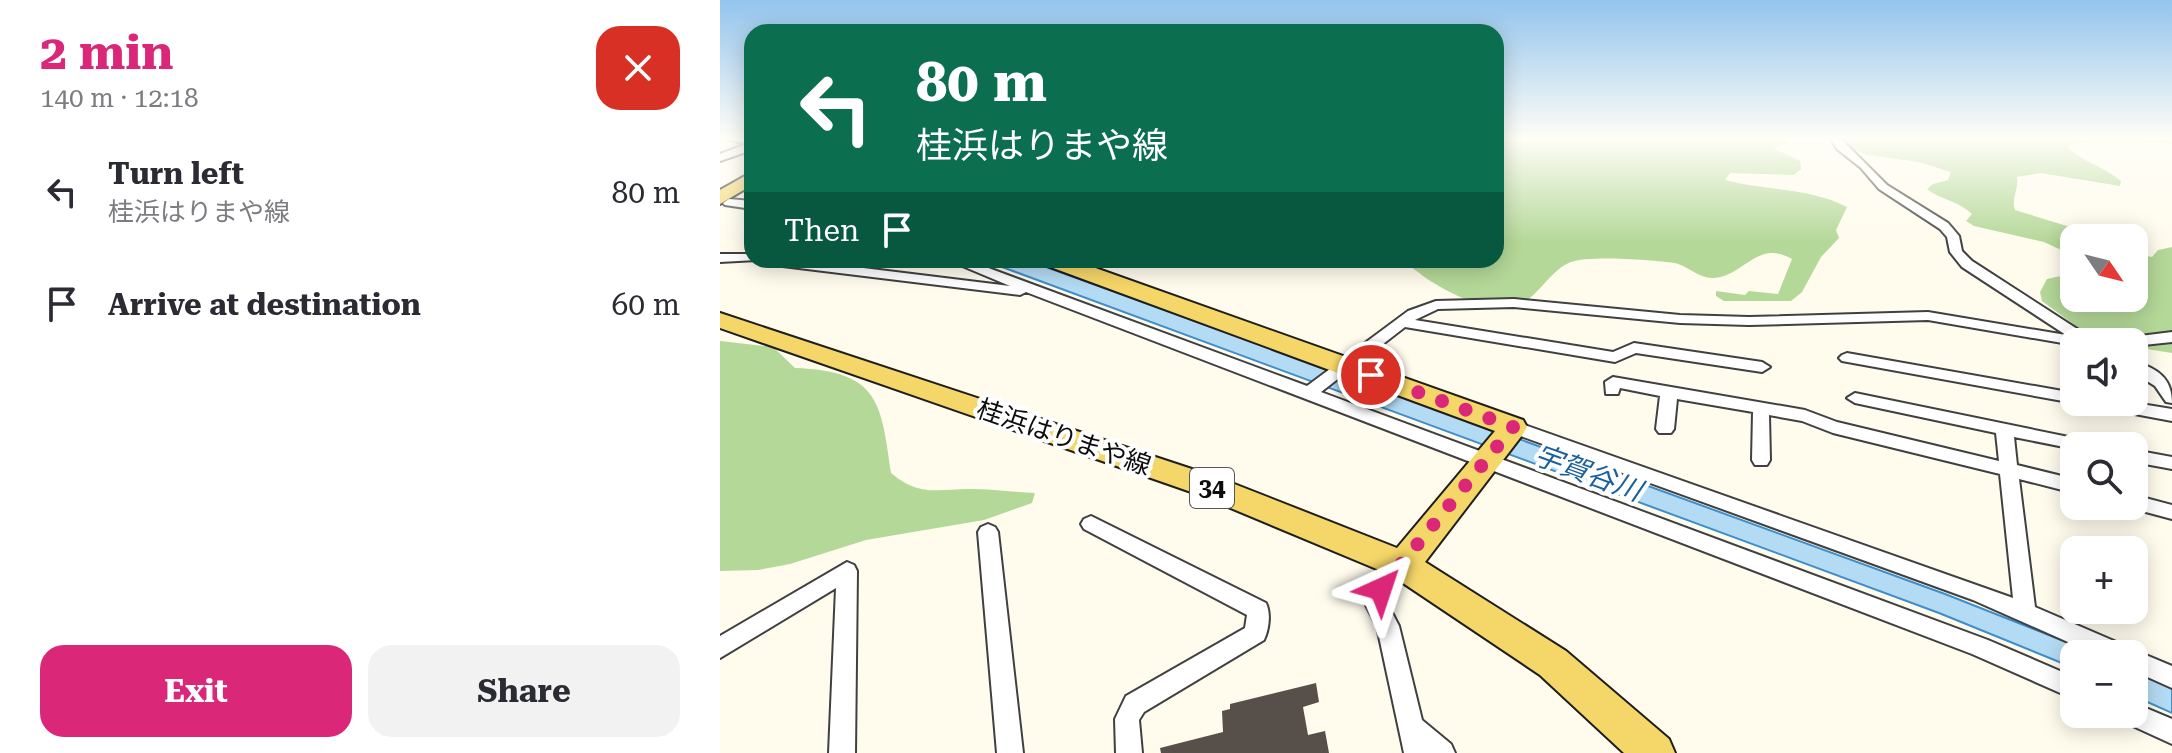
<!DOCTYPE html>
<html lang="en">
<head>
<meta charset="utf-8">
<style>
	:root { --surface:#fff; --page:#f2f2f3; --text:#2b2b33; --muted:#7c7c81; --accent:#db2777 }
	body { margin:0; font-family:"Roboto Serif","Noto Sans JP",serif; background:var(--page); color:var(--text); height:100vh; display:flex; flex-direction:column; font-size:30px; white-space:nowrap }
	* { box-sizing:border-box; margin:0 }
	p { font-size:26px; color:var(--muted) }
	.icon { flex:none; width:44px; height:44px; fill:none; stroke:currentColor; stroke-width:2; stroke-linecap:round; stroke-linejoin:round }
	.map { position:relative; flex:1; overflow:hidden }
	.side { display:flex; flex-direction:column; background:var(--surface); width:720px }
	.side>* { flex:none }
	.top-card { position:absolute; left:24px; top:24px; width:760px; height:244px; border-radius:24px; box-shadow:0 4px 20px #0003; background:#0b6e4f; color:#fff; overflow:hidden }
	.needle { width:52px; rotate:125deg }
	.buttons { position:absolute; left:1340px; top:224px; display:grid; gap:16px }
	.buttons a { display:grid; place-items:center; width:88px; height:88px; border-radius:16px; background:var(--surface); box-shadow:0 4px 20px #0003; font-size:40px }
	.pin { position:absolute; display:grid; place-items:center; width:68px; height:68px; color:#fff; margin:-34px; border:4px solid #fff; border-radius:50%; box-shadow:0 2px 8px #0007 }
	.me { position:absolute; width:88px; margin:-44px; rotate:42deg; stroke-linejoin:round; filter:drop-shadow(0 0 6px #0008) }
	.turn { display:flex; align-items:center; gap:28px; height:168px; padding:0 40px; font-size:36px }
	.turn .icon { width:104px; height:104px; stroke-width:2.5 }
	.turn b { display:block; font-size:56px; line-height:68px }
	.then { display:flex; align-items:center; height:76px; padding:0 40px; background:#0003; gap:16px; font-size:30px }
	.round { display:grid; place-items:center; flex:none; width:84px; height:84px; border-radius:24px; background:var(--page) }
	.headline { display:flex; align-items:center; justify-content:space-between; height:136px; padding:0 40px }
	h1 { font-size:48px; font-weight:700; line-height:60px; color:var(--accent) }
	.primary-button { display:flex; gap:16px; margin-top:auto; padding:16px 40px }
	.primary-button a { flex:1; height:92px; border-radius:24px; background:var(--accent); color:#fff; font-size:32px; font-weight:700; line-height:92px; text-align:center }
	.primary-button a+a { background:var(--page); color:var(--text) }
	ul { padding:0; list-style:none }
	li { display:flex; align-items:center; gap:24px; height:112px; padding:0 40px }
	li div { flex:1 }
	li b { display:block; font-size:30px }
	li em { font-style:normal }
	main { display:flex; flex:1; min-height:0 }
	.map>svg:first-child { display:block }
</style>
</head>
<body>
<main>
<section class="side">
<div class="headline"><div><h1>2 min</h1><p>140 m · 12:18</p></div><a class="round" style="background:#d93025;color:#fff"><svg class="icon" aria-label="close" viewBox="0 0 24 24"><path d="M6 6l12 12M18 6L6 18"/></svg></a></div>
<ul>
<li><svg class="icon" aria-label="left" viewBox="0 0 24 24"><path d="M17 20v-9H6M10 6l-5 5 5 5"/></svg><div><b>Turn left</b><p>桂浜はりまや線</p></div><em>80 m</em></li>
<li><svg class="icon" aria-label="arrive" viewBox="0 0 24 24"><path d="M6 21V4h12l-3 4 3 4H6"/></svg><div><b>Arrive at destination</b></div><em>60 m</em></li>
</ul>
<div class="primary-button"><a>Exit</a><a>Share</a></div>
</section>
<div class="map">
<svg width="1452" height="753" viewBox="0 0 1452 753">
	<rect width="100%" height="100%" fill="#fffcee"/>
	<path fill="#b4d898" d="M776 138H1065L1068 143 1053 148 1080 161 1081 169 1074 175 1010 173 1005 180C1046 191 1089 187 1127 207L1116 230 1119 238 1101 257 1082 292 1071 301H1004L996 296V291L1025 295 1029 291 1058 294 1072 259C1037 239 1024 276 994 278 979 279 968 266 955 263 935 260 868 255 851 262 829 270 817 301 794 306 768 312 733 295 712 282 699 274 692 265 676 260H776Z
		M1107 138H1452V144C1427 142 1368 133 1348 148 1363 162 1385 167 1401 181L1400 186 1321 173 1297 177C1299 189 1291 199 1295 210L1363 231 1373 238H1354V256L1324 242 1254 226 1246 221 1252 214C1239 201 1221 200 1207 189L1213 184 1228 180 1231 172 1199 162 1148 155Z
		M1452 247V353L1414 347V342L1375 340 1322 301 1320 292 1327 279 1354 273V298H1414V253L1432 257 1438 250Z
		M0 341 53 347 75 368C159 371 161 402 171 473 200 497 216 489 250 489 272 489 293 492 315 493L312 503 264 520 146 540 70 564 38 570 0 571Z"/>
	<path fill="#b4dbf4" stroke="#3d8eca" stroke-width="2" d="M263 260H307L1225 594 1377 654H1354V668L1219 613Z
		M1414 671 1452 688V713L1414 696Z"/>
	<path fill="#564f4a" d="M596 683 599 702 583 707 588 735 605 731 609 753H441L440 748 503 732 502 711 510 709V704Z"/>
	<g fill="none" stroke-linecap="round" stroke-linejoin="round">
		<defs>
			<path id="street" d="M3 138 32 139V150L0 161V154L27 144Z
				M1110 138H1120L1167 185 1228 223 1239 236 1242 251 1252 261 1368 336 1370 342H1354V345L1208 320 1029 325 960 323 794 307 718 309 695 320 893 352 914 343 1042 362 1050 367 1042 372 916 353 895 362 685 327 601 392 1268 640 1354 677V699L1252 654 306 292 300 295 46 264 39 260H78L290 286 228 260H247L587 386 688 311 716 301 794 299 960 315 1029 317 1208 312 1346 335 1242 267 1230 252 1227 237 1220 229 1159 189 1141 168 1117 149Z
				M9 199 32 201V209L5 205 3 203Z
				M0 254H32V260H37L0 262Z
				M1452 332V342L1414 346V342H1404L1412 337Z
				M1127 353 1354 393V402H1359L1354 403 1122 361 1119 358 1122 355Z
				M1414 361C1438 369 1452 378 1452 403L1446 402 1435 386 1414 373Z
				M893 377 1085 410 1117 422 1279 461 1276 433 1135 403 1127 398 1135 393 1373 442 1376 446H1354V449L1294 437 1297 465 1354 479V493L1299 479 1315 607 1408 647 1410 651 1414 650 1452 666V688L1414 671V654H1375L1253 600 787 431 784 427 787 423H799L1293 598 1280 474 1113 433 1082 421 1049 415 1050 460 1047 465H1035L1032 460 1033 412 957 399 954 429 951 433H939L936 429 940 396 900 388 898 394H886L885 382Z
				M1369 402H1409L1452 409V421L1377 407Z
				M1414 450 1452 457V469L1414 462Z
				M1414 495 1452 505V519L1407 507 1414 506Z
				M371 516 546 603C551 614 549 629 544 640L424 712 419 720 422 753H396L395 719 406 696 525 628 527 615 364 529 361 524 364 519Z
				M268 524 275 527 278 532 303 753H277L258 532 261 527Z
				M683 557 690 559 693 565 670 594 667 603 679 626 702 720 731 744 735 753H684L657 627 645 603C652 585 664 563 683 557Z
				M127 562 134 565 137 571 135 753H109L116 588 0 658V636Z
				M1414 703 1452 719V744L1404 722 1401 714H1414Z"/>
			<path id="primary" d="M32 172V185L0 204V190Z
				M322 260H353L803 420 807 427 803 434 705 562 846 651 949 739 955 753H904L820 675 671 575 477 494 0 328V313L499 478 677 548 775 431 325 265Z"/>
		</defs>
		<use href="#street" stroke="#404040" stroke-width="4"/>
		<use href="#primary" stroke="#1e1e1e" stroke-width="4"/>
		<use href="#street" fill="#fff" fill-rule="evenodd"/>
		<use href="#primary" fill="#f5d668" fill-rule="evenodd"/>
	</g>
	<linearGradient id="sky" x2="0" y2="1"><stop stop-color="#93c4ed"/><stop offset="0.57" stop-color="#fffef7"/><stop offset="1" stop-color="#fffef7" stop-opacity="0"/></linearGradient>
	<rect width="1452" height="243" fill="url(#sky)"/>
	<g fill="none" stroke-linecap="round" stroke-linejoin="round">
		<path stroke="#db2777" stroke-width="14" stroke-dasharray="0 25.2" d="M651 375 793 427 661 589"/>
	</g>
	<g text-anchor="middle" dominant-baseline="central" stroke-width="8" stroke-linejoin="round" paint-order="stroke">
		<rect fill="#fff" stroke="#565656" stroke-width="2" x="470" y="468" width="44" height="40" rx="6"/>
		<g font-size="24" font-weight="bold" fill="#0d0d0d">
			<text x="492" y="488">34</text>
		</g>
		<g font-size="26" fill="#0d0d0d" stroke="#fff">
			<text transform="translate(344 437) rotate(19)">桂浜はりまや線</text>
		</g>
		<g font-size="28" font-style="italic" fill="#1a609c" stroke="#fff">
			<text transform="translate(868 473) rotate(20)">宇賀谷川</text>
		</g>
	</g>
</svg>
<div class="buttons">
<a><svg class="needle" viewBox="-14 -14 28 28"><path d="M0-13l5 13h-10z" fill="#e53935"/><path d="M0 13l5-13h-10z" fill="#7c7c81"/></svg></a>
<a><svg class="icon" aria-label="sound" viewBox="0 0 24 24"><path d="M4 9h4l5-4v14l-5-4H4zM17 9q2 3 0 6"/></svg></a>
<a><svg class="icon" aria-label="search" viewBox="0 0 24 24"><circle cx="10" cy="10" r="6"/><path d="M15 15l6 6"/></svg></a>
<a>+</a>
<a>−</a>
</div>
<div class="pin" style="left:651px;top:375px;background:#d93025"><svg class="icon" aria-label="arrive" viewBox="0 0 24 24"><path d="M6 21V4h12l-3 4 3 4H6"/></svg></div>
<svg class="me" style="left:661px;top:589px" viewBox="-20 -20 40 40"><path d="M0-17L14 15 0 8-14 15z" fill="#db2777" stroke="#fff" stroke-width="4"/></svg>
<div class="top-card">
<div class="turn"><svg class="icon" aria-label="left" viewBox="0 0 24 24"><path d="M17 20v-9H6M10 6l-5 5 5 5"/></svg><div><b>80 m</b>桂浜はりまや線</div></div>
<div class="then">Then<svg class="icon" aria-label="arrive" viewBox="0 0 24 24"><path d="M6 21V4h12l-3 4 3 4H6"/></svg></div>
</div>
</div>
</main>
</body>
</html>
